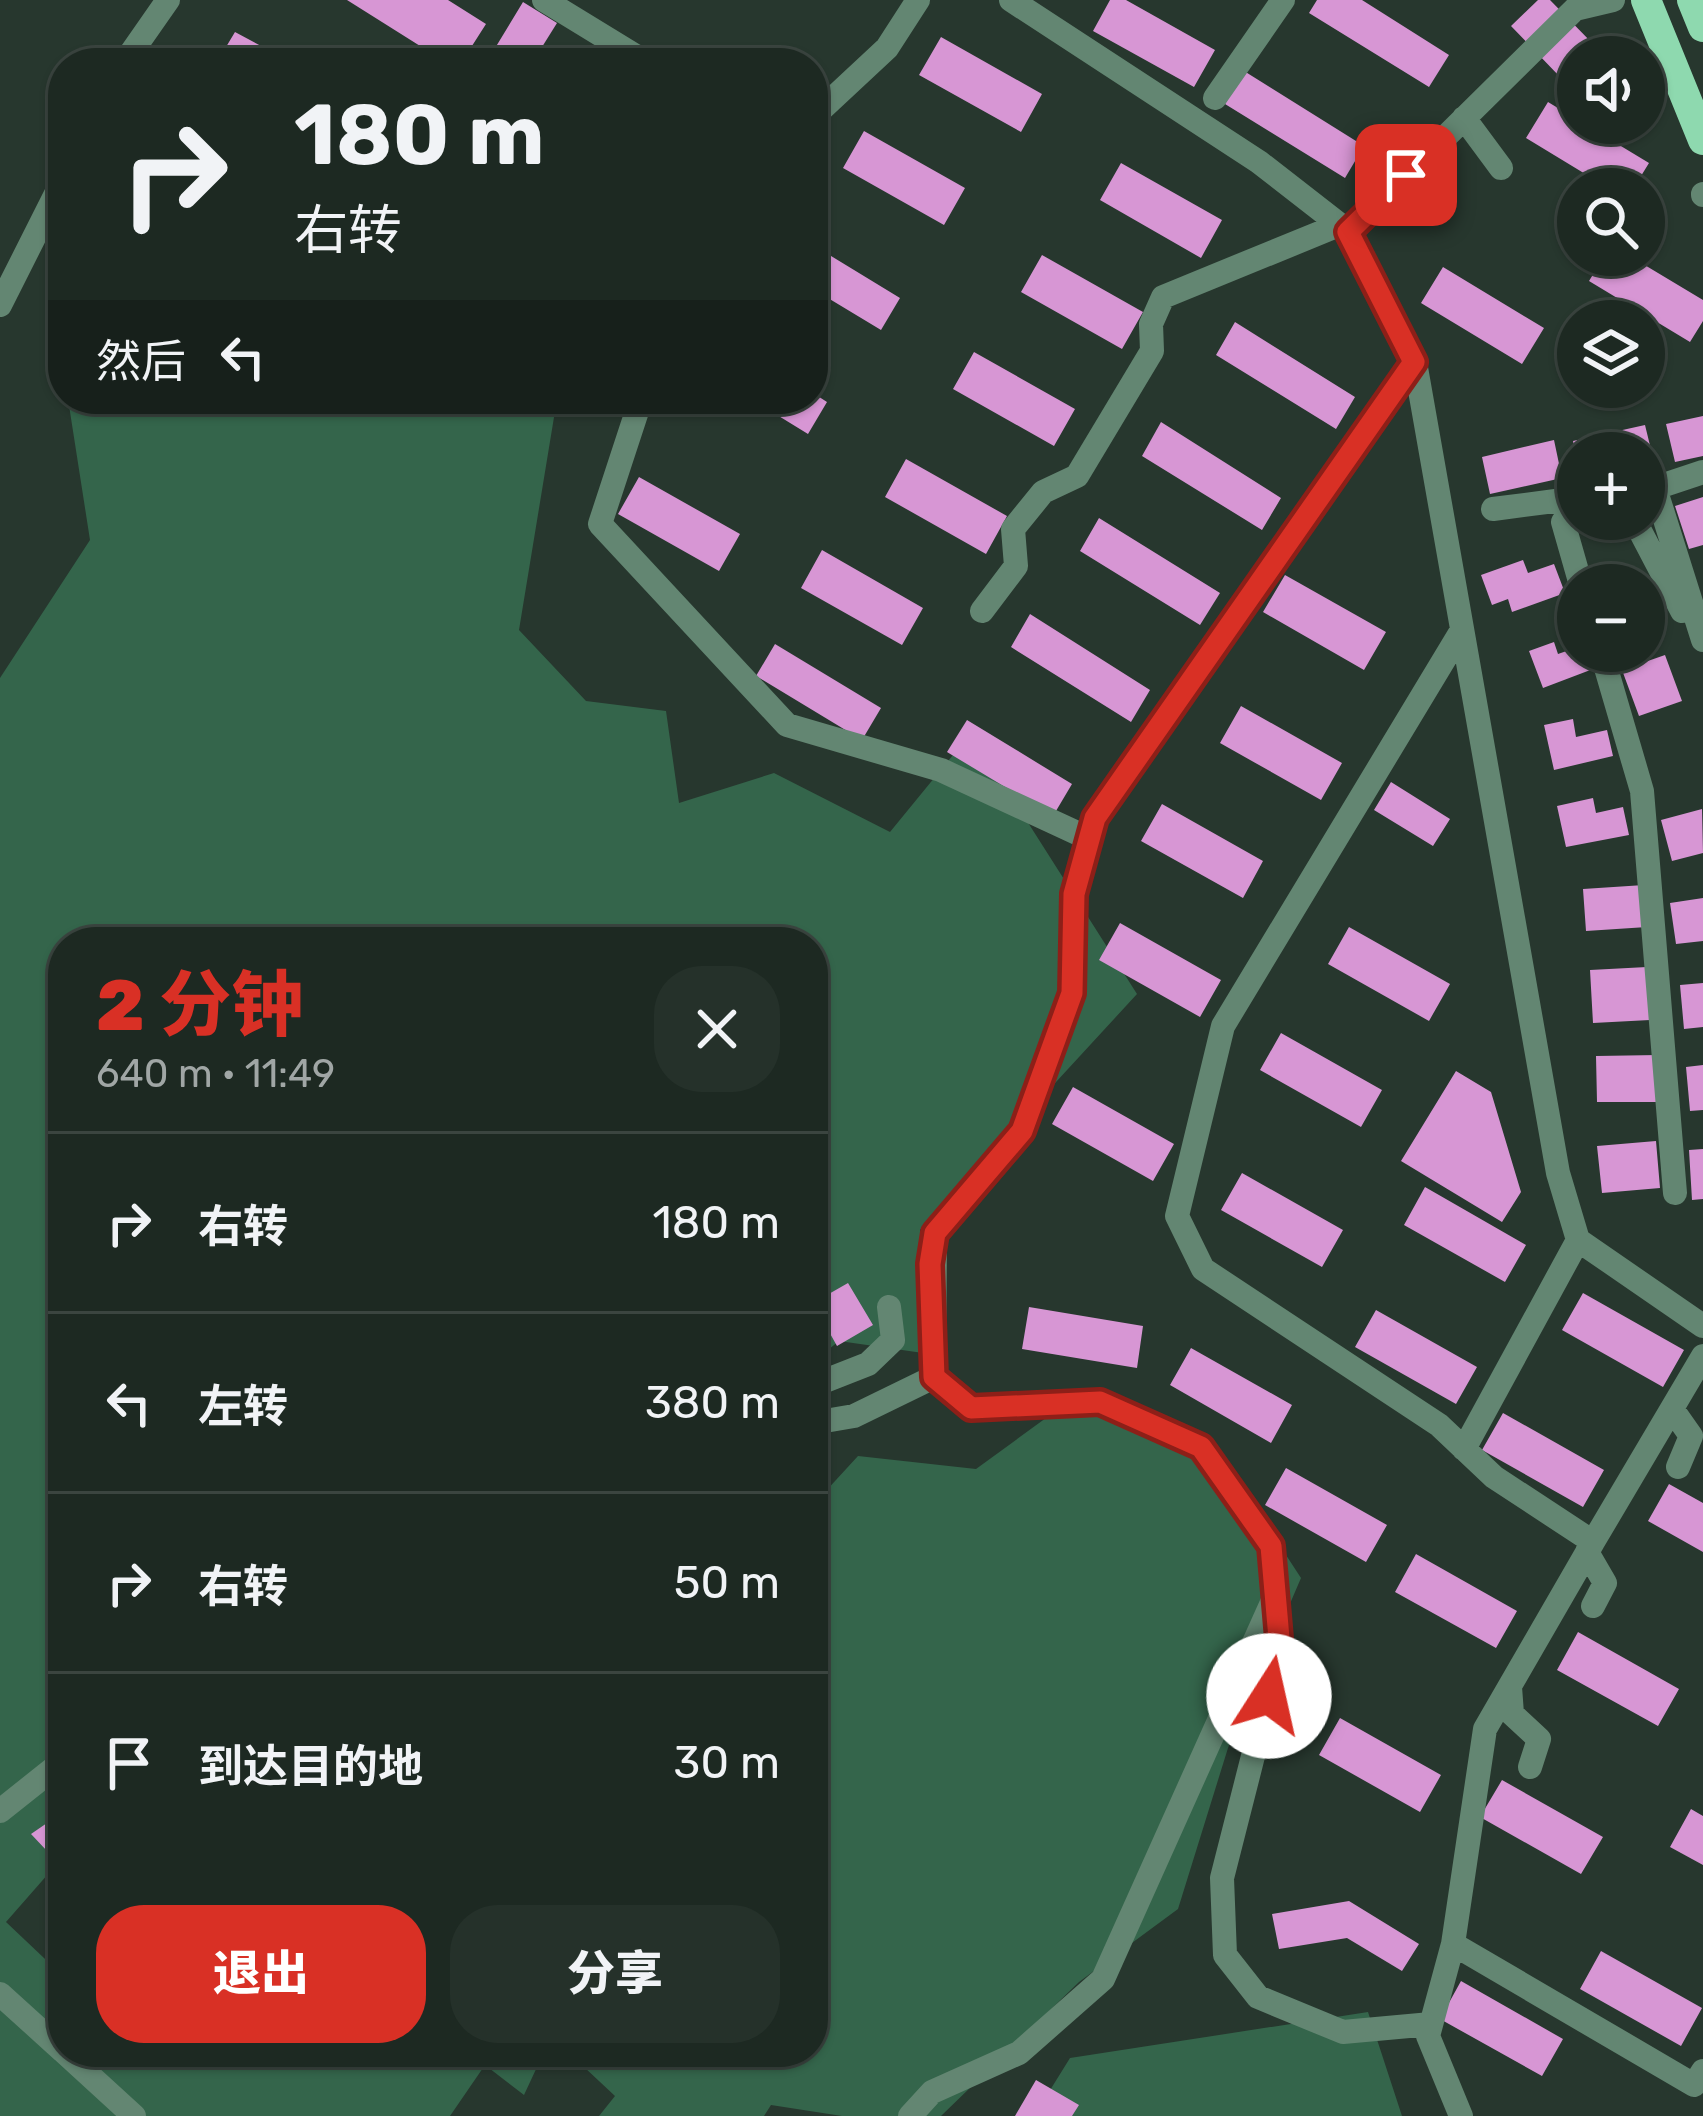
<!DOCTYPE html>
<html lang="zh">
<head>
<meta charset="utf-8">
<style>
	:root { --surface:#1d2922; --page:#25312a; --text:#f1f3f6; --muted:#a0a6a5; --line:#3b4540; --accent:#d93025 }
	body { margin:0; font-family:Rubik,"Noto Sans SC",sans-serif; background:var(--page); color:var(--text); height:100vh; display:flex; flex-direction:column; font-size:45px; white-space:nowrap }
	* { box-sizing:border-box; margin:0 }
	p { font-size:39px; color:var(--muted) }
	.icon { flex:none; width:66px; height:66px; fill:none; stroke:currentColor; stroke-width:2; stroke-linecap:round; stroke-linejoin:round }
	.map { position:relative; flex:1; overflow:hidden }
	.details { position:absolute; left:48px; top:927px; width:780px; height:1140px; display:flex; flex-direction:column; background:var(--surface); border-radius:48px; box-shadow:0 3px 9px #0004,0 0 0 3px var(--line) }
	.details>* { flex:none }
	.banner { position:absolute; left:48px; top:48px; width:780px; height:366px; border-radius:48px; box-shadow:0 3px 9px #0004,0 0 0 3px var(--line); background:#1d2922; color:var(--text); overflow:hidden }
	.tools { position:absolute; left:1557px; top:36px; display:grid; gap:24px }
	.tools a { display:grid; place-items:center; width:108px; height:108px; border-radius:50%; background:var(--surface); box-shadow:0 3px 9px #0004,0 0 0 3px var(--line); font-size:60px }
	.pin { position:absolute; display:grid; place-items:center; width:102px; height:102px; color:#fff; margin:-51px; border-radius:24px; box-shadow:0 6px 18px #0006 }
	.me { position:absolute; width:132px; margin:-66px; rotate:10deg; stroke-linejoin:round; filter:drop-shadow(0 0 9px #0008) }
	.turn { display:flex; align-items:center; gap:42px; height:252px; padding:0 48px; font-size:54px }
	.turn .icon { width:156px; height:156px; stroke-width:2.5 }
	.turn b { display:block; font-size:84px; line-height:102px }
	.then { display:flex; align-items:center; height:114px; padding:0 48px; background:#0003; gap:24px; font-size:45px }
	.round { display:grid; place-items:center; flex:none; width:126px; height:126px; border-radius:48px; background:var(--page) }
	.overview { display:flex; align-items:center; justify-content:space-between; height:204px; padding:0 48px }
	h1 { font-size:72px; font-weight:800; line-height:90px; color:var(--accent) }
	.button { display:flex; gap:24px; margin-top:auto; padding:24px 48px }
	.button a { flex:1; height:138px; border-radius:48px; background:var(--accent); color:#fff; font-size:48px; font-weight:800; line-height:138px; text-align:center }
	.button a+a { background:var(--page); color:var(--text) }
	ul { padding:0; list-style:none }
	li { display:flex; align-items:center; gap:36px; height:180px; padding:0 48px; border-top:3px solid var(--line) }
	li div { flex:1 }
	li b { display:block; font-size:45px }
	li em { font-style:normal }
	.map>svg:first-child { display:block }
</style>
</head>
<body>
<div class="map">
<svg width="1703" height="2116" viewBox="0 0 1703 2116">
	<rect width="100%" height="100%" fill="#27372e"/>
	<path fill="#34654b" d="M68 399H557L519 630 586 701 666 711 679 803 774 773 890 832 971 733 1137 994 920 1230 930 1354 839 1341 813 1362V942H63V1857L6 1922 63 1976V2052H84L90 2068 108 2052H544L524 2095 485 2065 450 2116H0V678L90 540Z
		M1068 1402 1220 1454 1301 1578 1228 1748 1178 1909 1079 1982 941 2116H842L771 2105 764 2116H599L615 2096 568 2052H813V1505L858 1456 976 1469Z
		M1368 2012 1402 2116H1034L1070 2058Z"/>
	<path fill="#d796d4" d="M347 0H448L486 24 463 60 442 47 436 56Z
		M1110 0H1126L1215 50 1194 87 1093 31Z
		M1317 0H1362L1449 55 1429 87 1309 13Z
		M1538 0H1550L1595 46 1561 78 1511 26Z
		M523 2 557 23 537 55 551 63H486Z
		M235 32 276 54 271 63H208L216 48 223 52Z
		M941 37 1042 94 1021 132 919 75Z
		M1244 71 1364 146 1345 178 1225 104Z
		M1548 102 1649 163 1633 189H1610L1526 138Z
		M864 131 965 188 944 225 843 168Z
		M1121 163 1222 220 1201 258 1100 200Z
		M813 245 900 298 881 330 813 289Z
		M1042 255 1143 312 1122 349 1021 292Z
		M1605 255H1628L1703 300V321L1690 342 1589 281Z
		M1443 267 1544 328 1522 364 1421 303Z
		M1235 322 1355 397 1336 429 1216 355Z
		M974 352 1075 409 1054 446 953 389Z
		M813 393 827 402 808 434 751 399H813Z
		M1703 416V456L1675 462 1666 424Z
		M1161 422 1281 498 1262 530 1142 456Z
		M1645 425 1654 462 1644 465V453H1576L1573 441Z
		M1554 440 1562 478 1490 494 1482 457Z
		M906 459 1007 516 986 554 885 497Z
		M639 477 740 534 719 571 618 514Z
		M1703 497V545L1689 549 1675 506Z
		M1099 518 1220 593 1200 625 1080 551Z
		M822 550 923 608 902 645 801 588Z
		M1523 560 1528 573 1554 564 1565 593 1512 612 1508 599 1492 605 1481 575Z
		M1634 570 1640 585H1596Z
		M1285 575 1386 632 1364 670 1263 612Z
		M1030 614 1150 690 1131 722 1011 647Z
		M1554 642 1558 654 1578 647 1586 651 1593 669 1543 688 1529 651Z
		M775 644 881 708 862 740 756 676Z
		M1665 655 1682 701 1639 716 1622 670Z
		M1241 706 1342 763 1321 800 1220 743Z
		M1573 719 1576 737 1607 730 1613 756 1554 770 1544 725Z
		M967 720 1072 784 1053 816 947 752Z
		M1391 782 1450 819 1433 846 1374 810Z
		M1593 798 1596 813 1623 807 1629 835 1566 847 1557 806Z
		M1162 804 1263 861 1243 898 1141 841Z
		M1702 809 1703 853 1672 861 1661 820Z
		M1644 885 1647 927 1586 931 1583 889Z
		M1703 898V941L1676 944 1670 903Z
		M1120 923 1221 980 1200 1017 1099 960Z
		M1349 927 1450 984 1429 1021 1328 964Z
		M1647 967 1650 1020 1593 1023 1590 970Z
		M1703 983V1027L1684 1029 1680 985Z
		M1281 1033 1382 1090 1361 1127 1260 1070Z
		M1658 1055 1659 1102H1597L1596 1056Z
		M1703 1065V1110L1690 1111 1686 1067Z
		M1456 1071 1491 1092 1521 1192 1502 1222 1401 1161Z
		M1073 1087 1174 1144 1153 1181 1052 1124Z
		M1656 1141 1660 1188 1602 1193 1597 1146Z
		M1703 1149V1199L1692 1200 1689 1150Z
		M1242 1173 1343 1230 1322 1267 1221 1210Z
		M1425 1187 1526 1245 1505 1282 1404 1225Z
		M848 1283 873 1325 837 1346 813 1303Z
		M1583 1293 1684 1350 1663 1387 1562 1330Z
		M1029 1307 1143 1326 1137 1368 1022 1349Z
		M1376 1310 1477 1367 1456 1404 1355 1347Z
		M1191 1348 1292 1405 1271 1443 1170 1385Z
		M1503 1413 1604 1470 1583 1507 1482 1450Z
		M1286 1468 1387 1525 1366 1562 1265 1505Z
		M1669 1484 1703 1503V1552L1648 1521Z
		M1416 1554 1517 1611 1496 1648 1395 1592Z
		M1578 1632 1679 1689 1658 1726 1557 1670Z
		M1340 1718 1441 1775 1420 1812 1319 1755Z
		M1502 1780 1603 1837 1581 1874 1480 1817Z
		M1691 1809 1703 1816V1865L1670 1847Z
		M63 1812V1868L31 1834Z
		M1349 1901 1419 1944 1402 1971 1347 1938 1279 1949 1272 1914Z
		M1601 1951 1702 2008 1681 2046 1580 1989Z
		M1461 1981 1563 2039 1542 2076 1440 2019Z
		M1036 2080 1079 2105 1072 2116H1015Z"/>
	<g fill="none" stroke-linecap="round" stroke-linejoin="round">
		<path stroke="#638672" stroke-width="24" d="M544 0 647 63
			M1011 0 1259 162 1349 232 1415 362 1558 1173 1578 1240 1703 1326
			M1215 98 1283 0
			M813 117 887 48 918 0
			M1464 118 1501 168
			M1703 194V195
			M1349 232 1575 9 1613 0
			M1415 362 1095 818 1074 894 1072 993 1022 1131 935 1233 934 1377 971 1408 1100 1402 1201 1447 1271 1545 1280 1650 1222 1878 1225 1955 1258 1997 1343 2032 1431 2024
			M641 399 600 524 787 725 941 770 1090 839
			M1655 488 1703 472
			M1644 489 1655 488 1703 640
			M1493 509 1578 498
			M1578 518 1563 522 1581 585
			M1624 519 1638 527 1682 611
			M982 611 1016 566 1013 529 1043 492 1077 476 1152 351 1151 324 1163 297 1339 225
			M1601 651 1642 791 1675 1193
			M817 1384 868 1364 893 1340 889 1307
			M1672 1409 1691 1436 1678 1467
			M813 1423 854 1416 934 1377
			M1464 1449 1578 1240
			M1593 1542 1703 1356
			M1587 1552 1605 1583 1593 1606
			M1510 1687 1512 1714 1539 1739 1530 1767
			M0 1811 63 1761
			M1453 1944 1694 2085 1703 2071
			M0 1994 63 2051
			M64 2052 134 2116
			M910 2116 932 2092 1019 2053 1103 1979 1275 1596
			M1461 2116 1428 2036 1453 1944 1485 1729 1593 1542 1494 1477 1439 1425 1203 1269 1177 1216 1223 1026 1462 630"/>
		<path stroke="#638672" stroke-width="24" d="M124 63 168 0
			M0 305 63 180"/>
		<path stroke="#8ed9af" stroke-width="30" d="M1646 0 1703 140
			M1692 0 1703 27"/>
	</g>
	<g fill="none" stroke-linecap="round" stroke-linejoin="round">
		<defs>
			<path id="route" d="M1269 1696 1280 1650 1271 1546 1201 1447 1100 1402 971 1408 934 1377 930 1264 935 1233 1022 1131 1072 993 1074 894 1095 818 1414 362 1348 232 1406 175"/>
		</defs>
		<use href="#route" stroke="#8d1f18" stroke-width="30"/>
		<use href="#route" stroke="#d93025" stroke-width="21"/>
	</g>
</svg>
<div class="tools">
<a><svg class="icon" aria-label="sound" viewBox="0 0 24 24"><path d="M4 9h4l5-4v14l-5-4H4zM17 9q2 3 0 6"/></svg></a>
<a><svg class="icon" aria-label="search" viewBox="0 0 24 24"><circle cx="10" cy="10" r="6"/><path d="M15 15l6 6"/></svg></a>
<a><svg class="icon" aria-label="layers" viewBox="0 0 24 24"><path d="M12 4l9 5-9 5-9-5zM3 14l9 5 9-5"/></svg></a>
<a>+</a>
<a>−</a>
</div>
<div class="pin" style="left:1406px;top:175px;background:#d93025"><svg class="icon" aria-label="arrive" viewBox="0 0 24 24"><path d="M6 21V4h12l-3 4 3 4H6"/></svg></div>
<svg class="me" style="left:1269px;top:1696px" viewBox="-20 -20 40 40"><circle r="19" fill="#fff"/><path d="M0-13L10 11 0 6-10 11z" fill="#d93025"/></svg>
<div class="banner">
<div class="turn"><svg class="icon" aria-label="right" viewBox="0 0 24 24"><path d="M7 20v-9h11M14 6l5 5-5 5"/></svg><div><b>180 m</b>右转</div></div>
<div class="then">然后<svg class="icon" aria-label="left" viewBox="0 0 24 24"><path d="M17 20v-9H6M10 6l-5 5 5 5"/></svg></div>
</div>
<section class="details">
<div class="overview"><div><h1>2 分钟</h1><p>640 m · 11:49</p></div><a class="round"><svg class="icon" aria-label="close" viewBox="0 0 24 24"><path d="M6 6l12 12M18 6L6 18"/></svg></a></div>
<ul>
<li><svg class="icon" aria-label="right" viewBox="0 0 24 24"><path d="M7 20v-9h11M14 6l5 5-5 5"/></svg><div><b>右转</b></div><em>180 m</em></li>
<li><svg class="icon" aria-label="left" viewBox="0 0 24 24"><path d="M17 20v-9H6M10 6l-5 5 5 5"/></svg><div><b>左转</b></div><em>380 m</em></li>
<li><svg class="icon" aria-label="right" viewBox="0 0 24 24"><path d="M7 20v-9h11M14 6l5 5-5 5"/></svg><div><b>右转</b></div><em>50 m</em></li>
<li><svg class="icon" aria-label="arrive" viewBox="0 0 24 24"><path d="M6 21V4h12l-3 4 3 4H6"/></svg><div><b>到达目的地</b></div><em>30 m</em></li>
</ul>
<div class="button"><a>退出</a><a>分享</a></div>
</section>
</div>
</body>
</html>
